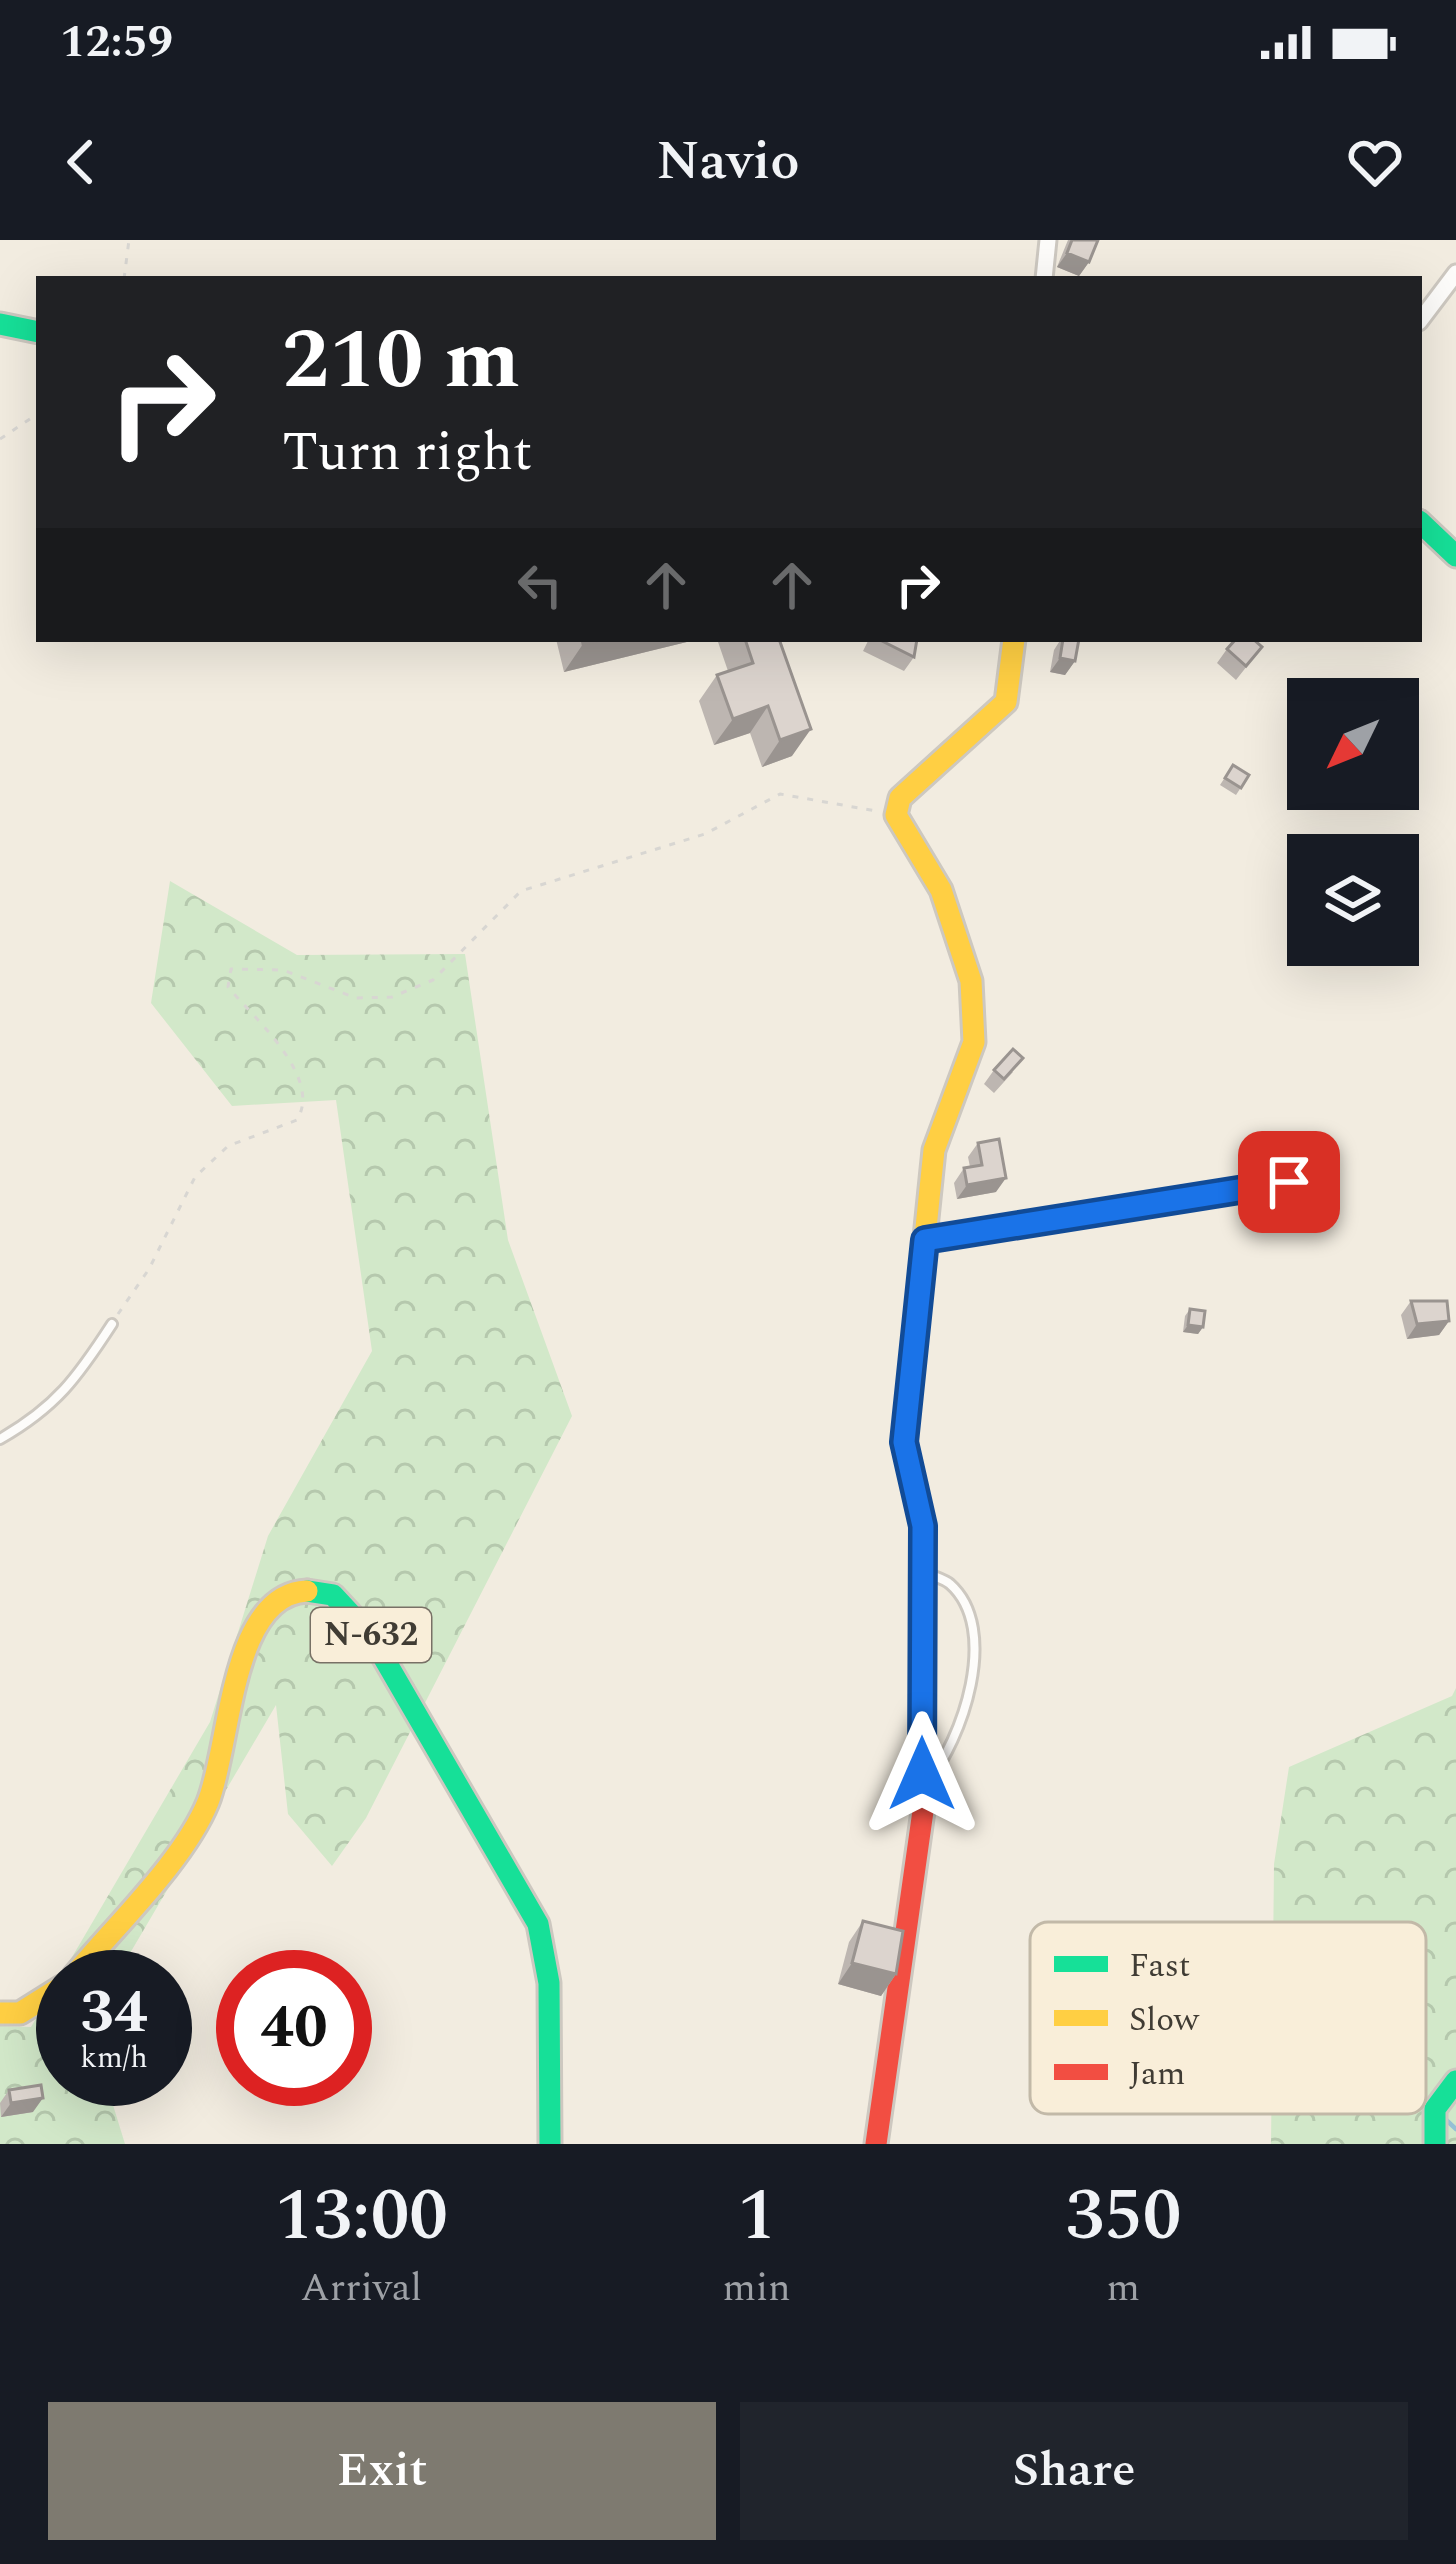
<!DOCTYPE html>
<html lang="en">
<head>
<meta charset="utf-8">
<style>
	:root { --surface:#171b24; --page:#20242c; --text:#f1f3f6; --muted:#9ea1a6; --accent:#7e7a70 }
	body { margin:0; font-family:Spectral,serif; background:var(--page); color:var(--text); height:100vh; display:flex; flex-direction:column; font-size:45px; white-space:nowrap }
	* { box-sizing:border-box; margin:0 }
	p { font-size:39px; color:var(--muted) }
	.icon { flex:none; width:66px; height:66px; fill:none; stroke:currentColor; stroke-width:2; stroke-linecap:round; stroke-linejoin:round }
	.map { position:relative; height:1904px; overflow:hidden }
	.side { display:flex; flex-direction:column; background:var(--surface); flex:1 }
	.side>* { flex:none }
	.guide { position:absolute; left:36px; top:36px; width:1386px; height:366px; border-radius:0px; box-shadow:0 12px 48px #0002; background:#202124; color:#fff; overflow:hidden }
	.needle { width:78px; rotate:227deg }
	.controls { position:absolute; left:1287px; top:438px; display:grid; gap:24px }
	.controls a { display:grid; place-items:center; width:132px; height:132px; border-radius:0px; background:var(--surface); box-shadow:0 12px 48px #0002; font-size:60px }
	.speed { position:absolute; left:36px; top:1710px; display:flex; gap:24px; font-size:60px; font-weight:700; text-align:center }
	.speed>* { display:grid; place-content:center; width:156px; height:156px; border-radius:50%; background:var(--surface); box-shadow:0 12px 48px #0002; line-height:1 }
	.speed small { font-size:30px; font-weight:400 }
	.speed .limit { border:18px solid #d22; background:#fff; color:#111 }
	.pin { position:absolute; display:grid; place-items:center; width:102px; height:102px; color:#fff; margin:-51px; border-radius:24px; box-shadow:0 6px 18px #0006 }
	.me { position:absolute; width:132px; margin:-66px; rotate:0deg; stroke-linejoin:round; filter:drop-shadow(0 0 9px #0008) }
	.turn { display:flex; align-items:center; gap:42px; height:252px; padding:0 48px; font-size:54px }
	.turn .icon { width:156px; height:156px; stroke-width:2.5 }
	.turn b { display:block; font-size:84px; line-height:102px }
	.lanes { display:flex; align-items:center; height:114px; padding:0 48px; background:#0003; justify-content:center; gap:60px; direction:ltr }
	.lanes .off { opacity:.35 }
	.eta { display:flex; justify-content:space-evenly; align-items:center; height:204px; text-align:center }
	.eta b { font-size:72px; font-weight:600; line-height:84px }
	.button { display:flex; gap:24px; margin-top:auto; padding:24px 48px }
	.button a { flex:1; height:138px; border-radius:0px; background:var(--accent); color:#fff; font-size:48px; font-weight:600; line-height:138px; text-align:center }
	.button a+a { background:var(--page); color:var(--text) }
	.status { display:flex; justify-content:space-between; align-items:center; height:84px; padding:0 60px; background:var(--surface); direction:ltr }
	.status svg { height:33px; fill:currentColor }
	header { display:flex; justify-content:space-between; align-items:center; height:156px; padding:0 48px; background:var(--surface); font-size:54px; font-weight:600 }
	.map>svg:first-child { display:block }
</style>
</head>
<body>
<div class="status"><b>12:59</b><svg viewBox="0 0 49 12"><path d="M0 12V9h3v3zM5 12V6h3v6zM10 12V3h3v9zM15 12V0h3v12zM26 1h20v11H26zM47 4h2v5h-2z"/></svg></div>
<header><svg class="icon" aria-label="back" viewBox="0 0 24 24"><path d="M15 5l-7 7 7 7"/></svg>Navio<svg class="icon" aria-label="heart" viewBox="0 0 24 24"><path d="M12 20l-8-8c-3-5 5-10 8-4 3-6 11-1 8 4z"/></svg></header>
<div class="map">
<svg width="1456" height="1904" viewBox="0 0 1456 1904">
	<defs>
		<pattern id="forest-crowns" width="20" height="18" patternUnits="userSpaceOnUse" patternTransform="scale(3)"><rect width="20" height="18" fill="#d2e8c9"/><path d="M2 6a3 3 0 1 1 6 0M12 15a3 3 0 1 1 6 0" fill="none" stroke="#b5c8ad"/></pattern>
	</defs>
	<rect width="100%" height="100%" fill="#f2ece0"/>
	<path fill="url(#forest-crowns)" d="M170 641 297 715 465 714 508 1000 572 1176 366 1578 332 1626 288 1574 276 1465 116 1737H63V1839H105L125 1904H0V1786L31 1787 210 1482 268 1296 372 1111 336 860 232 866 151 763Z
		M1456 1448V1904H1271L1274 1624 1289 1527 1452 1456Z"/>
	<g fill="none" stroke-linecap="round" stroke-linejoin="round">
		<path stroke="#96c0d5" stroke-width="4.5" d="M1442 1876 1456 1889"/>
		<defs>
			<path id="lane" d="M927 1000 1289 942 1306 948
				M0 1199C56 1167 77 1138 112 1084
				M925 1332C932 1336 944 1339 950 1344 1001 1389 962 1501 927 1542"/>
			<path id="street" d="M1044 39 1048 0
				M1419 82 1456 33"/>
			<path id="fast" d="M0 84 39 92
				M1419 281 1456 316
				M307 1351 333 1355 371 1396 538 1684 549 1743 550 1904
				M1435 1904V1869L1456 1841"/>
			<path id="slow" d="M911 1231 904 1202 934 910 974 802 971 741 941 650 896 575 900 558 1006 462 1014 399
				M73 1737C114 1687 184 1621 208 1562 231 1505 230 1354 307 1351
				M0 1773H20L63 1746"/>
			<path id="jam" d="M876 1904 923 1571V1286L911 1231"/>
		</defs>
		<use href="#lane" stroke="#cdc8c0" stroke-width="14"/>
		<use href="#street" stroke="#cdc8c0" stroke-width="21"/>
		<use href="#fast" stroke="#cdc8c0" stroke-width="27"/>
		<use href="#slow" stroke="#cdc8c0" stroke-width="27"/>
		<use href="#jam" stroke="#cdc8c0" stroke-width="27"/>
		<path stroke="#d8d6d2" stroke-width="3" stroke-dasharray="6 9" stroke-linecap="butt" d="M124 39 129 0
			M0 199 39 173
			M118 1074 149 1029 195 937 228 906 297 880C323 837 254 778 228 747L231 729 283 730 356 758 392 757 433 740 521 651 705 594 780 554 876 571"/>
		<use href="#lane" stroke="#fdfcfa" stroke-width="8"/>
		<use href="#street" stroke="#fdfcfa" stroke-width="15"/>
		<use href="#fast" stroke="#16e098" stroke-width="21"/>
		<use href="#slow" stroke="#ffcf43" stroke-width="21"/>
		<use href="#jam" stroke="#f24e42" stroke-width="21"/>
	</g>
	<path fill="#bdb6b1" d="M1068 0H1098L1089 22 1079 36 1057 27Z
		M556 399H699L564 432Z
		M717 399H779L792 516 762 527 750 493 714 505 699 461 717 435 728 431Z
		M869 399H917L914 417 904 431 863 411Z
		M1061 399H1079L1075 421 1065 435 1050 432 1054 410Z
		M1262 407 1236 440 1217 423 1227 409Z
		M1233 525 1249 535 1236 555 1220 545Z
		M994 830 1013 832 994 853 984 844Z
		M978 903 996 952 957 959 954 943 964 928 970 927 968 917Z
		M1411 1061 1449 1081 1439 1095 1407 1099 1401 1075Z
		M1190 1069 1203 1087 1198 1094 1183 1092 1185 1076Z
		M863 1681 896 1734 881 1756 838 1744 849 1702Z
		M63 1775V1794L57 1783Z
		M9 1850 33 1872 1 1877 0 1863Z"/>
	<path fill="#9a9490" d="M1067 13 1089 22 1079 36 1057 27Z
		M604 399H699L564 432 583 404Z
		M1060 418 1075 421 1065 435 1050 432Z
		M768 466 750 493 714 505 733 479Z
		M811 489 792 516 762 527 780 500Z
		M1006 938 996 952 957 959 967 945Z
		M1449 1081 1439 1095 1407 1099 1417 1084Z
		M1188 1085 1203 1087 1198 1094 1183 1092Z
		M852 1723 896 1734 881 1756 838 1744Z
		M43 1858 33 1872 1 1877 11 1863Z"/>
	<path fill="#dcd4ce" stroke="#9a9490" stroke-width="3" d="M1072 0H1098L1089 22 1067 13Z
		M582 399H604L583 404Z
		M745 399H779L811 489 780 500 768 466 733 479 717 435 753 423Z
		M878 399H917L914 417Z
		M1063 399H1079L1075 421 1060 418Z
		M1236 399H1253L1262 407 1246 426 1227 409Z
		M1233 525 1249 535 1241 548 1225 538Z
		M1013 809 1023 818 1004 839 994 830Z
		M999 899 1006 938 967 945 964 928 982 925 978 903Z
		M1411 1061H1447L1449 1081 1417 1084Z
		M1190 1069 1205 1071 1203 1087 1188 1085Z
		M863 1681 903 1691 896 1734 852 1723Z
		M41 1845 43 1858 11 1863 9 1850Z"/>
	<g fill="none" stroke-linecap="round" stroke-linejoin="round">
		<defs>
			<path id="route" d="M922 1534 923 1286 904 1202 925 1000 1289 942"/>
		</defs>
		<use href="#route" stroke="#114b97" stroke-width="30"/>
		<use href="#route" stroke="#1a73e8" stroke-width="21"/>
	</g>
	<g text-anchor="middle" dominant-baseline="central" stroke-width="9" stroke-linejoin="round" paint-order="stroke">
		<rect fill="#f9eed9" stroke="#787166" stroke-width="3" x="311" y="1368" width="120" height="54" rx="9"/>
		<g font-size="33" font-weight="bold" fill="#403c34">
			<text x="371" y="1395">N-632</text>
		</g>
	</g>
	<rect x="1030" y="1682" width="396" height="192" rx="18" fill="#f9eed9" stroke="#c2b9a8" stroke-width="3"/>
	<rect x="1054" y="1716" width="54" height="16" fill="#16e098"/>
	<rect x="1054" y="1770" width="54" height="16" fill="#ffcf43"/>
	<rect x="1054" y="1824" width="54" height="16" fill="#f24e42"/>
	<g font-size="33" fill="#403c34">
		<text x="1129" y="1736">Fast</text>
		<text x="1129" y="1790">Slow</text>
		<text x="1129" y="1844">Jam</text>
	</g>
</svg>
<div class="controls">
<a><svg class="needle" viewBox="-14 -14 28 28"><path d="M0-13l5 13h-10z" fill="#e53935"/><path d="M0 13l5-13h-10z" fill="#9ea1a6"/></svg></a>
<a><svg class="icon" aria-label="layers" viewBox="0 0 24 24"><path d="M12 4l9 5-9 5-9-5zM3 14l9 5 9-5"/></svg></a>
</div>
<div class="speed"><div>34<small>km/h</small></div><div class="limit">40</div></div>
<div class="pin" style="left:1289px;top:942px;background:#d93025"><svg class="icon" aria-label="arrive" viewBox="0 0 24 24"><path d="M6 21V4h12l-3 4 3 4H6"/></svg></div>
<svg class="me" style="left:922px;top:1534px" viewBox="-20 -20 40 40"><path d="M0-17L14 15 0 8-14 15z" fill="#1a73e8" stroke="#fff" stroke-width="4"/></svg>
<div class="guide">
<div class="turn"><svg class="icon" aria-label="right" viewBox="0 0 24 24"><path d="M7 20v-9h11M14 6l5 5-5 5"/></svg><div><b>210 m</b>Turn right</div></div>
<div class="lanes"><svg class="icon off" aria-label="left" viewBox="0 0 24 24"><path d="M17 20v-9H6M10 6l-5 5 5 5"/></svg><svg class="icon off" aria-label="ahead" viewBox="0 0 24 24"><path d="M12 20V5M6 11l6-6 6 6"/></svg><svg class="icon off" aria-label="ahead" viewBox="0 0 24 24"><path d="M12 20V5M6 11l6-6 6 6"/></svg><svg class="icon" aria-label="right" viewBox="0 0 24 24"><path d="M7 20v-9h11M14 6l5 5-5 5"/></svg></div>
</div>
</div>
<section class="side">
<div class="eta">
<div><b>13:00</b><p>Arrival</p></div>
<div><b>1</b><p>min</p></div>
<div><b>350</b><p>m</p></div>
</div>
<div class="button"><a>Exit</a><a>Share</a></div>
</section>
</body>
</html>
